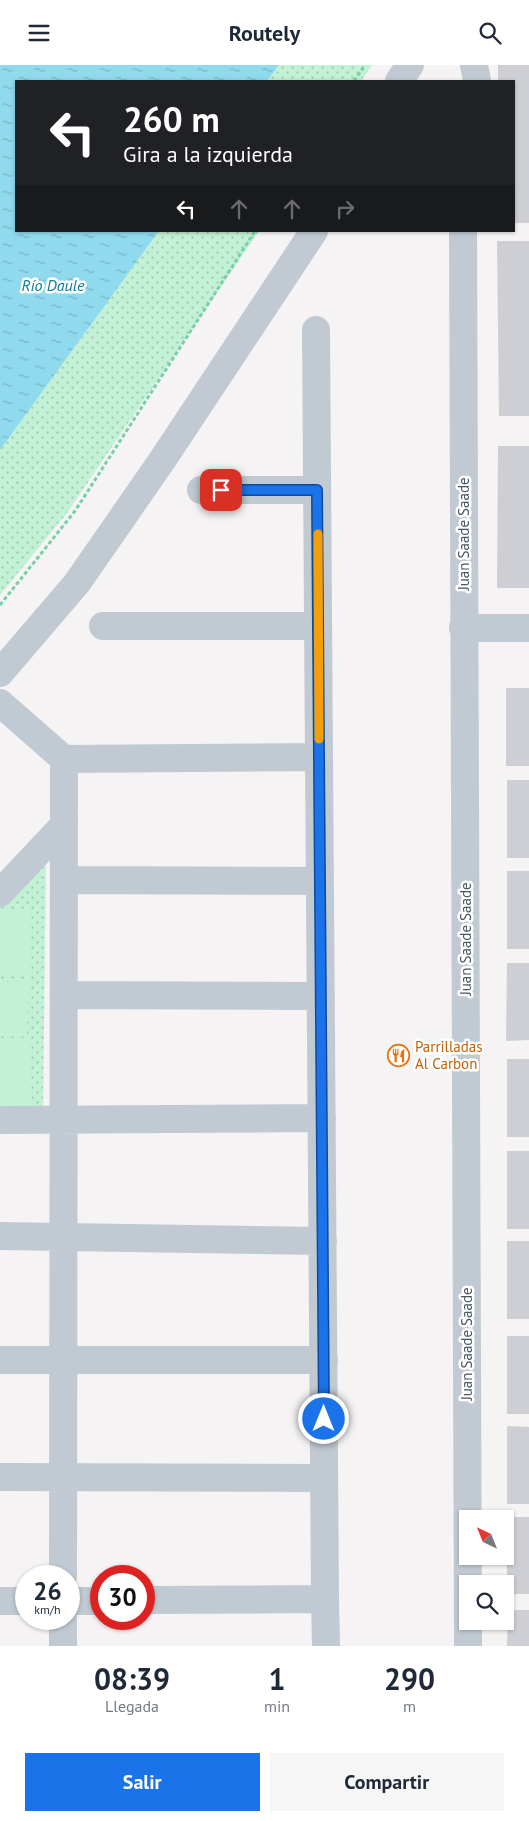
<!DOCTYPE html>
<html lang="es">
<head>
<meta charset="utf-8">
<style>
	:root { --surface:#fff; --page:#f6f6f7; --text:#1f2937; --muted:#747a83; --accent:#1a73e8 }
	body { margin:0; font-family:"PT Sans",sans-serif; background:var(--page); color:var(--text); height:100vh; display:flex; flex-direction:column; font-size:19px; white-space:nowrap }
	* { box-sizing:border-box; margin:0 }
	p { font-size:16px; color:var(--muted) }
	.icon { flex:none; width:28px; height:28px; fill:none; stroke:currentColor; stroke-width:2; stroke-linecap:round; stroke-linejoin:round }
	.map { position:relative; height:1581px; overflow:hidden }
	.panel { display:flex; flex-direction:column; background:var(--surface); flex:1 }
	.panel>* { flex:none }
	.banner { position:absolute; left:15px; top:15px; width:500px; height:152px; border-radius:0px; box-shadow:0 1px 4px #0004; background:#202124; color:#fff; overflow:hidden }
	.needle { width:32px; rotate:317deg }
	.tools { position:absolute; left:459px; top:1445px; display:grid; gap:10px }
	.tools a { display:grid; place-items:center; width:55px; height:55px; border-radius:0px; background:var(--surface); box-shadow:0 1px 4px #0004; font-size:25px }
	.speed { position:absolute; left:15px; top:1500px; display:flex; gap:10px; font-size:25px; font-weight:700; text-align:center }
	.speed>* { display:grid; place-content:center; width:65px; height:65px; border-radius:50%; background:var(--surface); box-shadow:0 1px 4px #0004; line-height:1 }
	.speed small { font-size:12px; font-weight:400 }
	.speed .limit { border:8px solid #d22; background:#fff; color:#111 }
	.pin { position:absolute; display:grid; place-items:center; width:42px; height:42px; color:#fff; margin:-21px; border-radius:10px; box-shadow:0 2px 8px #0006 }
	.me { position:absolute; width:55px; margin:-28px; rotate:0deg; stroke-linejoin:round; filter:drop-shadow(0 0 4px #0008) }
	.turn { display:flex; align-items:center; gap:18px; height:105px; padding:0 25px; font-size:22px }
	.turn .icon { width:65px; height:65px; stroke-width:2.5 }
	.turn b { display:block; font-size:35px; line-height:42px }
	.lanes { display:flex; align-items:center; height:48px; padding:0 25px; background:#0003; justify-content:center; gap:25px; direction:ltr }
	.lanes .off { opacity:.35 }
	.eta { display:flex; justify-content:space-evenly; align-items:center; height:85px; text-align:center }
	.eta b { font-size:30px; font-weight:700; line-height:35px }
	.action { display:flex; gap:10px; margin-top:auto; padding:10px 25px }
	.action a { flex:1; height:58px; border-radius:0px; background:var(--accent); color:#fff; font-size:20px; font-weight:700; line-height:58px; text-align:center }
	.action a+a { background:var(--page); color:var(--text) }
	header { display:flex; justify-content:space-between; align-items:center; height:65px; padding:0 25px; background:var(--surface); font-size:22px; font-weight:700 }
	.map>svg:first-child { display:block }
</style>
</head>
<body>
<header><svg class="icon" aria-label="menu" viewBox="0 0 24 24"><path d="M4 6h16M4 12h16M4 18h16"/></svg>Routely<svg class="icon" aria-label="search" viewBox="0 0 24 24"><circle cx="10" cy="10" r="6"/><path d="M15 15l6 6"/></svg></header>
<div class="map">
<svg width="529" height="1581" viewBox="0 0 529 1581">
	<defs>
		<pattern id="grass-dots" width="8" height="8" patternUnits="userSpaceOnUse" patternTransform="scale(1.25)"><rect width="8" height="8" fill="#c3f1d5"/><path d="M2 2h.1M6 6h.1" fill="none" stroke="#a0c6b0" stroke-width="1.8" stroke-linecap="round"/></pattern>
		<pattern id="water-ripples" width="26" height="14" patternUnits="userSpaceOnUse" patternTransform="scale(1.25)"><rect width="26" height="14" fill="#90daee"/><path d="M2 4q2-2 4 0t4 0M15 11q2-2 4 0t4 0" fill="none" stroke="#78b4c4"/></pattern>
	</defs>
	<rect width="100%" height="100%" fill="#f5f3f3"/>
	<path fill="url(#grass-dots)" d="M279 0H372L361 16H267Z
		M159 166H259L67 448 0 530V385Z
		M46 800 43 1046 0 1045V841L36 801Z"/>
	<path fill="#c3f1d5" d="M29 844 30 909 0 910V845Z
		M29 916 27 970H0V917Z
		M0 973H29L32 1042H0Z"/>
	<path fill="url(#water-ripples)" d="M0 0H279L267 16H16V166H159L0 385Z"/>
	<path fill="#cdcfd5" d="M498 0H529V158H514V16H498Z
		M497 176H529V351H499Z
		M498 381H529V523H497Z
		M506 623H529V701H506Z
		M507 715H529V793H507Z
		M507 806H529V884H507Z
		M507 898H529V975L506 976Z
		M507 994H529V1072H507Z
		M507 1086H529V1164H507Z
		M507 1176H529V1254H507Z
		M507 1271H529V1349H507Z
		M507 1361 529 1362V1439H507Z
		M507 1452H529V1529H507Z
		M508 1545H529V1581H507Z"/>
	<g fill="none" stroke-linecap="round" stroke-linejoin="round">
		<path stroke="#7ad0a6" stroke-width="3" stroke-dasharray="4 2.5" stroke-linecap="butt" d="M354 16 365 0
			M0 540 75 446 255 166"/>
		<path stroke="#c1cad2" stroke-width="28" d="M474 0 477 16
			M399 16 410 0
			M463 166 468 1581
			M316 265 319 692
			M201 425H317
			M103 561H318
			M463 563H529
			M0 608 77 518 163 394 314 166
			M0 638 64 694 63 1511
			M64 694 319 692 325 1534 144 1535
			M64 815 320 816
			M0 828 64 760
			M64 930 321 931
			M0 1055 322 1053
			M0 1171 323 1176
			M0 1295H324
			M0 1412 324 1413
			M325 1534 326 1581
			M0 1536H26
			M69 1536H101
			M63 1581V1554"/>
	</g>
	<g fill="none" stroke-linecap="round" stroke-linejoin="round">
		<defs>
			<path id="route" d="M221 425H317L324 1354"/>
		</defs>
		<use href="#route" stroke="#114b97" stroke-width="12"/>
		<use href="#route" stroke="#1a73e8" stroke-width="9"/>
		<path stroke="#f59e0b" stroke-width="9" d="M318 469 319 674"/>
	</g>
	<defs>
		<symbol id="restaurant-ring" viewBox="-11 -11 22 22"><circle r="9.5" fill="#fff" stroke="#e8710a" stroke-width="1.5"/><path d="M-5-6h1v4h1v-4h1v4h1v-4h1v5L-1.5 .5V6h-2V.5L-5-1ZM5-6V6H3V1.5H1.5Q1.5-4 5-6Z" fill="#e8710a"/></symbol>
	</defs>
	<g fill-rule="evenodd">
		<use href="#restaurant-ring" x="386" y="978" width="25" height="25"/>
	</g>
	<g text-anchor="middle" dominant-baseline="central" stroke-width="5" stroke-linejoin="round" paint-order="stroke">
		<g font-size="15" fill="#4a5661" stroke="#fff">
			<text transform="translate(463 469) rotate(-90)">Juan Saade Saade</text>
			<text transform="translate(465 874) rotate(-90)">Juan Saade Saade</text>
			<text transform="translate(466 1279) rotate(-90)">Juan Saade Saade</text>
		</g>
		<g font-size="15" fill="#c56008" stroke="#fff" text-anchor="start">
			<text x="415" y="981">Parrilladas<tspan x="415" dy="17">Al Carbon</tspan></text>
		</g>
		<g font-size="16" font-style="italic" fill="#0c7c9b" stroke="#fff">
			<text x="53" y="220">Río Daule</text>
		</g>
	</g>
</svg>
<div class="tools">
<a><svg class="needle" viewBox="-14 -14 28 28"><path d="M0-13l5 13h-10z" fill="#e53935"/><path d="M0 13l5-13h-10z" fill="#747a83"/></svg></a>
<a><svg class="icon" aria-label="search" viewBox="0 0 24 24"><circle cx="10" cy="10" r="6"/><path d="M15 15l6 6"/></svg></a>
</div>
<div class="speed"><div>26<small>km/h</small></div><div class="limit">30</div></div>
<div class="pin" style="left:221px;top:425px;background:#d93025"><svg class="icon" aria-label="arrive" viewBox="0 0 24 24"><path d="M6 21V4h12l-3 4 3 4H6"/></svg></div>
<svg class="me" style="left:324px;top:1354px" viewBox="-20 -20 40 40"><circle r="17" fill="#1a73e8" stroke="#fff" stroke-width="3"/><path d="M0-11L8 9 0 5-8 9z" fill="#fff"/></svg>
<div class="banner">
<div class="turn"><svg class="icon" aria-label="left" viewBox="0 0 24 24"><path d="M17 20v-9H6M10 6l-5 5 5 5"/></svg><div><b>260 m</b>Gira a la izquierda</div></div>
<div class="lanes"><svg class="icon" aria-label="left" viewBox="0 0 24 24"><path d="M17 20v-9H6M10 6l-5 5 5 5"/></svg><svg class="icon off" aria-label="ahead" viewBox="0 0 24 24"><path d="M12 20V5M6 11l6-6 6 6"/></svg><svg class="icon off" aria-label="ahead" viewBox="0 0 24 24"><path d="M12 20V5M6 11l6-6 6 6"/></svg><svg class="icon off" aria-label="right" viewBox="0 0 24 24"><path d="M7 20v-9h11M14 6l5 5-5 5"/></svg></div>
</div>
</div>
<section class="panel">
<div class="eta">
<div><b>08:39</b><p>Llegada</p></div>
<div><b>1</b><p>min</p></div>
<div><b>290</b><p>m</p></div>
</div>
<div class="action"><a>Salir</a><a>Compartir</a></div>
</section>
</body>
</html>
